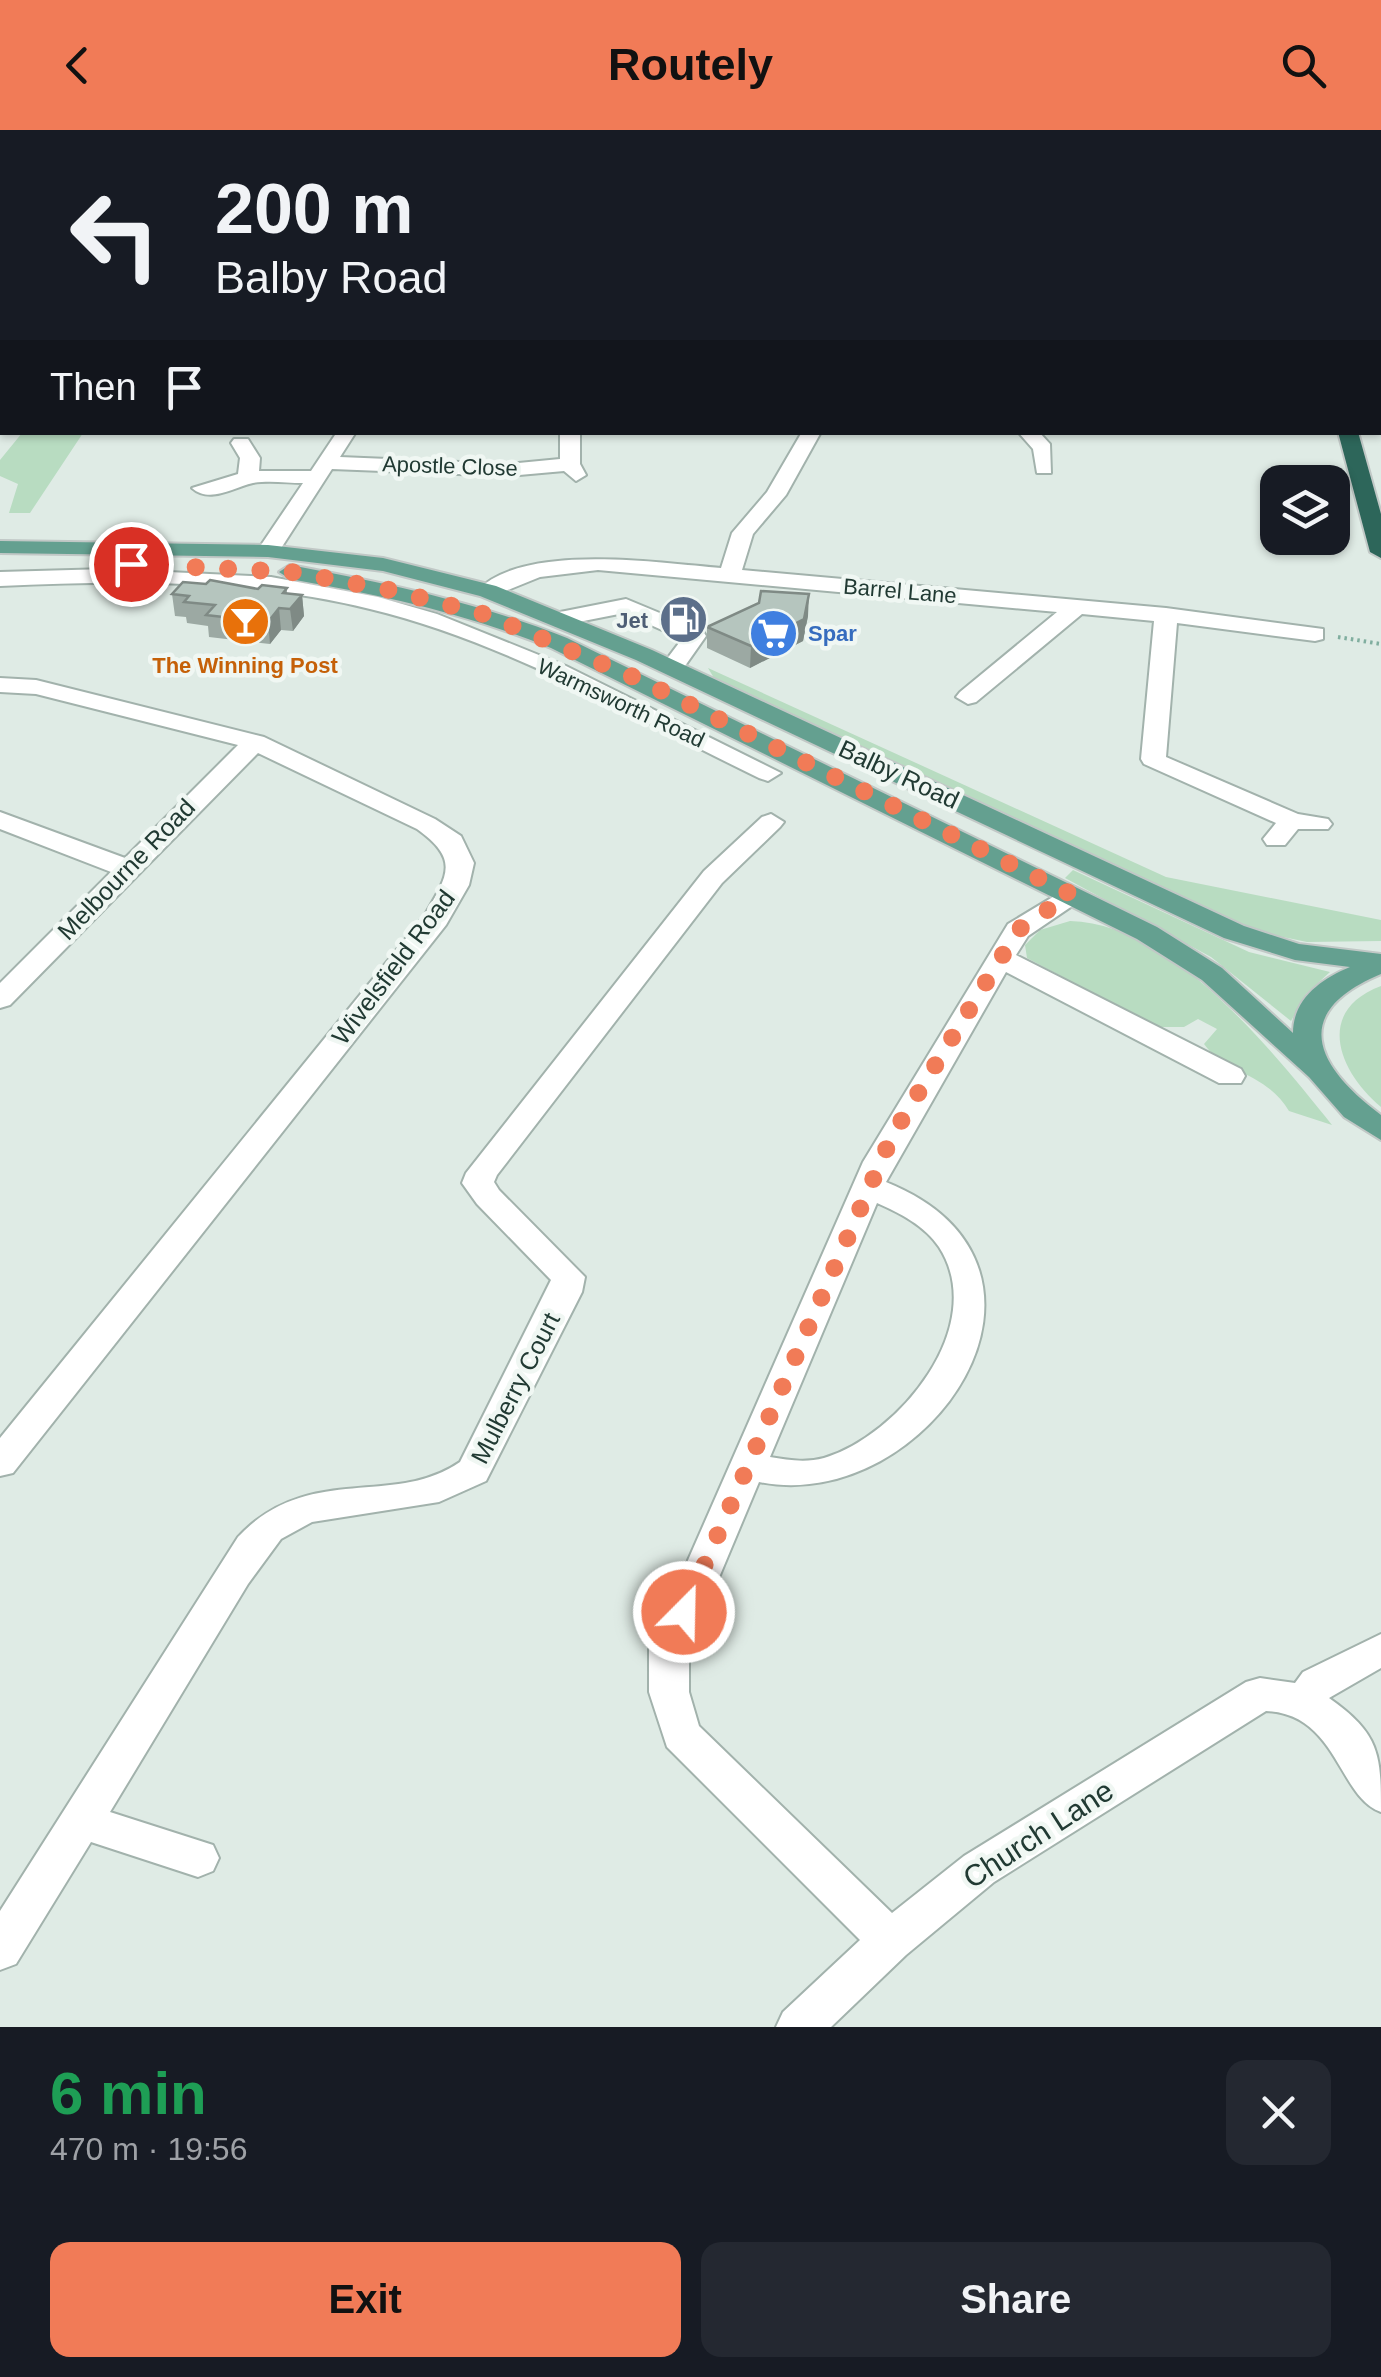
<!DOCTYPE html>
<html lang="en">
<head>
<meta charset="utf-8">
<style>
	:root { --surface:#171b24; --page:#242831; --text:#f1f3f6; --muted:#9ea1a6; --accent:#f17b57 }
	body { margin:0; font-family:Helvetica,sans-serif; background:var(--page); color:var(--text); height:100vh; display:flex; flex-direction:column; font-size:38px; white-space:nowrap }
	* { box-sizing:border-box; margin:0 }
	p { font-size:32px; color:var(--muted) }
	.icon { flex:none; width:55px; height:55px; fill:none; stroke:currentColor; stroke-width:2; stroke-linecap:round; stroke-linejoin:round }
	.map { position:relative; height:1897px; overflow:hidden }
	.drawer { display:flex; flex-direction:column; background:var(--surface); flex:1 }
	.drawer>* { flex:none }
	.banner { position:absolute; left:0px; top:0px; width:1382px; height:305px; box-shadow:0 2px 8px #0004; background:#171b24; color:var(--text); overflow:hidden }
	.fabs { position:absolute; left:1260px; top:335px; display:grid; gap:20px }
	.fabs a { display:grid; place-items:center; width:90px; height:90px; border-radius:20px; background:var(--surface); box-shadow:0 2px 8px #0004; font-size:50px }
	.pin { position:absolute; display:grid; place-items:center; width:85px; height:85px; color:#fff; margin:-42px; border:5px solid #fff; border-radius:50%; box-shadow:0 2px 10px #0007 }
	.me { position:absolute; width:110px; margin:-55px; rotate:23deg; stroke-linejoin:round; filter:drop-shadow(0 0 8px #0008) }
	.turn { display:flex; align-items:center; gap:35px; height:210px; padding:0 50px; font-size:45px }
	.turn .icon { width:130px; height:130px; stroke-width:2.5 }
	.turn b { display:block; font-size:70px; line-height:85px }
	.then { display:flex; align-items:center; height:95px; padding:0 50px; background:#0003; gap:20px; font-size:38px }
	.round { display:grid; place-items:center; flex:none; width:105px; height:105px; border-radius:20px; background:var(--page) }
	.summary { display:flex; align-items:center; justify-content:space-between; height:170px; padding:0 50px }
	h1 { font-size:60px; font-weight:700; line-height:75px; color:#1e9e55 }
	.action { display:flex; gap:20px; margin-top:auto; padding:20px 50px }
	.action a { flex:1; height:115px; border-radius:20px; background:var(--accent); color:#111; font-size:40px; font-weight:700; line-height:115px; text-align:center }
	.action a+a { background:var(--page); color:var(--text) }
	header { display:flex; justify-content:space-between; align-items:center; height:130px; padding:0 50px; background:var(--accent); color:#111; font-size:45px; font-weight:700 }
	.map>svg:first-child { display:block }
</style>
</head>
<body>
<header><svg class="icon" aria-label="back" viewBox="0 0 24 24"><path d="M15 5l-7 7 7 7"/></svg>Routely<svg class="icon" aria-label="search" viewBox="0 0 24 24"><circle cx="10" cy="10" r="6"/><path d="M15 15l6 6"/></svg></header>
<div class="map">
<svg width="1381" height="1897" viewBox="0 0 1381 1897">
	<rect width="100%" height="100%" fill="#dfebe5"/>
	<path fill="#b8dcc1" d="M22 303H83L30 383H9L18 354 0 346V330Z
		M708 538 1166 747 1381 790V811L1307 812 1259 802 714 548Z
		M1073 740 1249 822 1330 842 1306 864 1291 891 1211 827 1065 748Z
		M1070 791C1172 793 1273 922 1332 995L1289 981C1266 942 1226 945 1204 914L1217 899 1198 889 1184 897H1156L1027 828 1025 815 1040 800Z
		M1381 856V977C1339 942 1314 881 1381 856Z"/>
	<g fill="none" stroke-linecap="round" stroke-linejoin="round">
		<defs>
			<path id="minor" d="M440 0H454V2H440Z
				M785 0H799V2H785Z
				M0 3H2V11H0Z
				M0 120H2V130H0Z
				M0 212H2V223H0Z
				M337 302H356L340 327 508 334 560 329V302H580V334L586 345 576 351 564 341 508 346 332 339 276 426 268 427 257 421 303 353C287 353 269 350 253 353 234 357 210 374 192 358L238 344 240 328 231 313 234 309H248L260 328 259 341H311Z
				M802 302H821L786 365 753 404 742 440 1166 478 1323 499V509L1315 511 1177 493 1166 627 1298 684 1328 689 1332 694 1328 699H1298L1285 715H1267L1263 709 1276 693 1144 634 1141 629 1154 491 1082 484 976 572 968 574 956 567 960 562 1057 482 598 440 540 447 488 468 477 461C523 412 659 433 721 438L732 403 767 362Z
				M1018 302H1039L1050 314 1051 343H1037L1033 319Z
				M107 439 271 447 378 467 437 484 566 536 781 643 768 651 759 648C633 587 507 512 370 479 249 449 124 450 0 456V442Z
				M626 469 703 501 706 506 680 543 672 545 660 538 682 509 624 483 563 495 552 488 555 483Z
				M0 548 36 550 264 607 435 689 461 706 474 733 469 755 446 795 13 1343 0 1346V1308L424 786C448 745 460 730 417 699L258 623 10 875 0 878V853L111 742 0 699V682L125 728 238 615 36 564 0 562Z
				M771 684 784 692 780 697 722 753 497 1045 494 1052 499 1060 585 1147 582 1162 486 1351 439 1372 312 1392 281 1409 248 1454 110 1682 213 1715 219 1728 213 1741 198 1747 91 1712 16 1834 0 1840V1781L238 1407C308 1332 394 1378 460 1332L551 1150 477 1074 462 1053 466 1043 704 741 762 687Z
				M1071 756 1085 764 1081 770 1028 806 1016 825 1241 939 1245 946 1241 953H1219L1006 842 886 1052C1097 1137 928 1386 759 1352L689 1519V1562L699 1596 892 1783 964 1726 1246 1552 1260 1548 1295 1553 1303 1542 1381 1504V1538L1329 1568C1380 1604 1381 1624 1381 1682 1338 1667 1338 1584 1266 1581L994 1752 906 1825 831 1897H776L783 1882 860 1810 667 1617 649 1562V1519L863 1032 1008 794ZM877 1073C900 1083 925 1096 939 1117 990 1196 898 1306 824 1328 806 1333 787 1330 770 1327Z"/>
			<path id="major" d="M0 411 268 415 383 428 496 456 652 520 1244 796 1299 814 1381 824V844C1290 882 1314 935 1381 985V1010L1344 987 1309 947 1202 850 1137 809 551 518C465 483 381 465 290 449L279 442 290 435C386 453 476 472 567 508L1157 797 1222 838 1293 903C1293 869 1321 849 1350 837L1295 830 1224 808 636 530 480 466 383 441 268 427 0 423Z"/>
			<path id="highway" d="M1133 0H1149L1150 2H1134Z
				M1165 0H1181L1182 2H1166Z
				M1380 179H1381V190H1380Z
				M1380 219H1381V231H1380Z
				M1380 284H1381V298H1380Z
				M1338 302H1358L1381 384V428L1370 422Z"/>
		</defs>
		<use href="#minor" stroke="#a2b2ac" stroke-width="4"/>
		<use href="#major" stroke="#c1c8c6" stroke-width="4"/>
		<use href="#highway" stroke="#c1c8c6" stroke-width="4"/>
		<path stroke="#80ae9f" stroke-width="4" stroke-dasharray="2.5 4" stroke-linecap="butt" d="M1338 507 1381 514"/>
		<use href="#minor" fill="#fff" fill-rule="evenodd"/>
		<use href="#major" fill="#64a090" fill-rule="evenodd"/>
		<use href="#highway" fill="#2d665a" fill-rule="evenodd"/>
	</g>
	<path fill="#9ca9a3" d="M287 458V463L302 465 304 486 293 501 281 500 270 514 209 507 208 496 187 493 186 487 175 486 172 464Z
		M808 486 803 511 750 538 707 518V497Z"/>
	<path fill="#7f8a85" d="M809 464 808 486 803 511 750 538 751 516Z
		M302 465 304 486 293 501 290 479Z
		M279 478 281 500 270 514 268 492Z"/>
	<path fill="#b5c5be" stroke="#7f8a85" stroke-width="2.5" d="M210 450 258 459 262 455 287 458 283 463 302 465 290 479 279 478 268 492 206 485 215 475 184 472 189 466 172 464 183 452 206 454Z
		M761 461 809 464 804 489 751 516 707 497 759 473Z"/>
	<g fill="none" stroke-linecap="round" stroke-linejoin="round">
		<path stroke="#f17b57" stroke-width="18" stroke-dasharray="0 32.4" d="M131 434 292 442 390 460 484 484 636 548 1071 764 1018 800 892 1006 684 1482"/>
	</g>
	<defs>
		<symbol id="fuel-disc" viewBox="-11 -11 22 22"><circle r="9.5" fill="#5c6f8a" stroke="#f0f7f3"/><path d="M-5.5-6h7V0h2V4h1.3V-2.5L3-4.5l.8-.8L6-3V5H2.5V1h-1V6h-7ZM-4.2-4.7v3.2H.2V-4.7Z" fill="#fff"/></symbol>
		<symbol id="bar-disc" viewBox="-11 -11 22 22"><circle r="9.5" fill="#e8710a" stroke="#f0f7f3"/><path d="M-6-5H6L.8 .8V4.5H3.5V6h-7V4.5H-.8V.8Z" fill="#fff"/></symbol>
		<symbol id="supermarket-disc" viewBox="-11 -11 22 22"><circle r="9.5" fill="#3f7fe0" stroke="#f0f7f3"/><path d="M-6-5.5h2.5l.6 2H6L4.5 2H-2.5L-4.4-4H-6ZM-1.5 3.2a1.3 1.3 0 1 0 .1 0ZM3 3.2a1.3 1.3 0 1 0 .1 0Z" fill="#fff"/></symbol>
	</defs>
	<g fill-rule="evenodd">
		<use href="#fuel-disc" x="656" y="462" width="55" height="55"/>
		<use href="#bar-disc" x="218" y="464" width="55" height="55"/>
		<use href="#supermarket-disc" x="746" y="476" width="55" height="55"/>
	</g>
	<g text-anchor="middle" dominant-baseline="central" stroke-width="9" stroke-linejoin="round" paint-order="stroke">
		<g font-size="22" fill="#213a33" stroke="#f0f7f3">
			<text transform="translate(450 336) rotate(2)">Apostle Close</text>
			<text transform="translate(900 461) rotate(5)">Barrel Lane</text>
			<text transform="translate(621 573) rotate(25)">Warmsworth Road</text>
		</g>
		<g font-size="22" font-weight="bold" fill="#4e5e75" stroke="#f0f7f3" text-anchor="end">
			<text x="648" y="490">Jet</text>
		</g>
		<g font-size="22" font-weight="bold" fill="#366cbe" stroke="#f0f7f3" text-anchor="start">
			<text x="808" y="503">Spar</text>
		</g>
		<g font-size="22" font-weight="bold" fill="#c56008" stroke="#f0f7f3">
			<text x="245" y="535">The Winning Post</text>
		</g>
		<g font-size="25" fill="#213a33" stroke="#f0f7f3">
			<text transform="translate(899 644) rotate(25)">Balby Road</text>
			<text transform="translate(126 739) rotate(-46)">Melbourne Road</text>
			<text transform="translate(393 837) rotate(-53)">Wivelsfield Road</text>
			<text transform="translate(515 1258) rotate(-63)">Mulberry Court</text>
		</g>
		<g font-size="30" fill="#213a33" stroke="#f0f7f3">
			<text transform="translate(1038 1704) rotate(-33)">Church Lane</text>
		</g>
	</g>
</svg>
<div class="fabs">
<a><svg class="icon" aria-label="layers" viewBox="0 0 24 24"><path d="M12 4l9 5-9 5-9-5zM3 14l9 5 9-5"/></svg></a>
</div>
<div class="pin" style="left:131px;top:434px;background:#d93025"><svg class="icon" aria-label="arrive" viewBox="0 0 24 24"><path d="M6 21V4h12l-3 4 3 4H6"/></svg></div>
<svg class="me" style="left:684px;top:1482px" viewBox="-20 -20 40 40"><circle r="17" fill="#f17b57" stroke="#fff" stroke-width="3"/><path d="M0-11L8 9 0 5-8 9z" fill="#fff"/></svg>
<div class="banner">
<div class="turn"><svg class="icon" aria-label="left" viewBox="0 0 24 24"><path d="M17 20v-9H6M10 6l-5 5 5 5"/></svg><div><b>200 m</b>Balby Road</div></div>
<div class="then">Then<svg class="icon" aria-label="arrive" viewBox="0 0 24 24"><path d="M6 21V4h12l-3 4 3 4H6"/></svg></div>
</div>
</div>
<section class="drawer">
<div class="summary"><div><h1>6 min</h1><p>470 m · 19:56</p></div><a class="round"><svg class="icon" aria-label="close" viewBox="0 0 24 24"><path d="M6 6l12 12M18 6L6 18"/></svg></a></div>
<div class="action"><a>Exit</a><a>Share</a></div>
</section>
</body>
</html>
